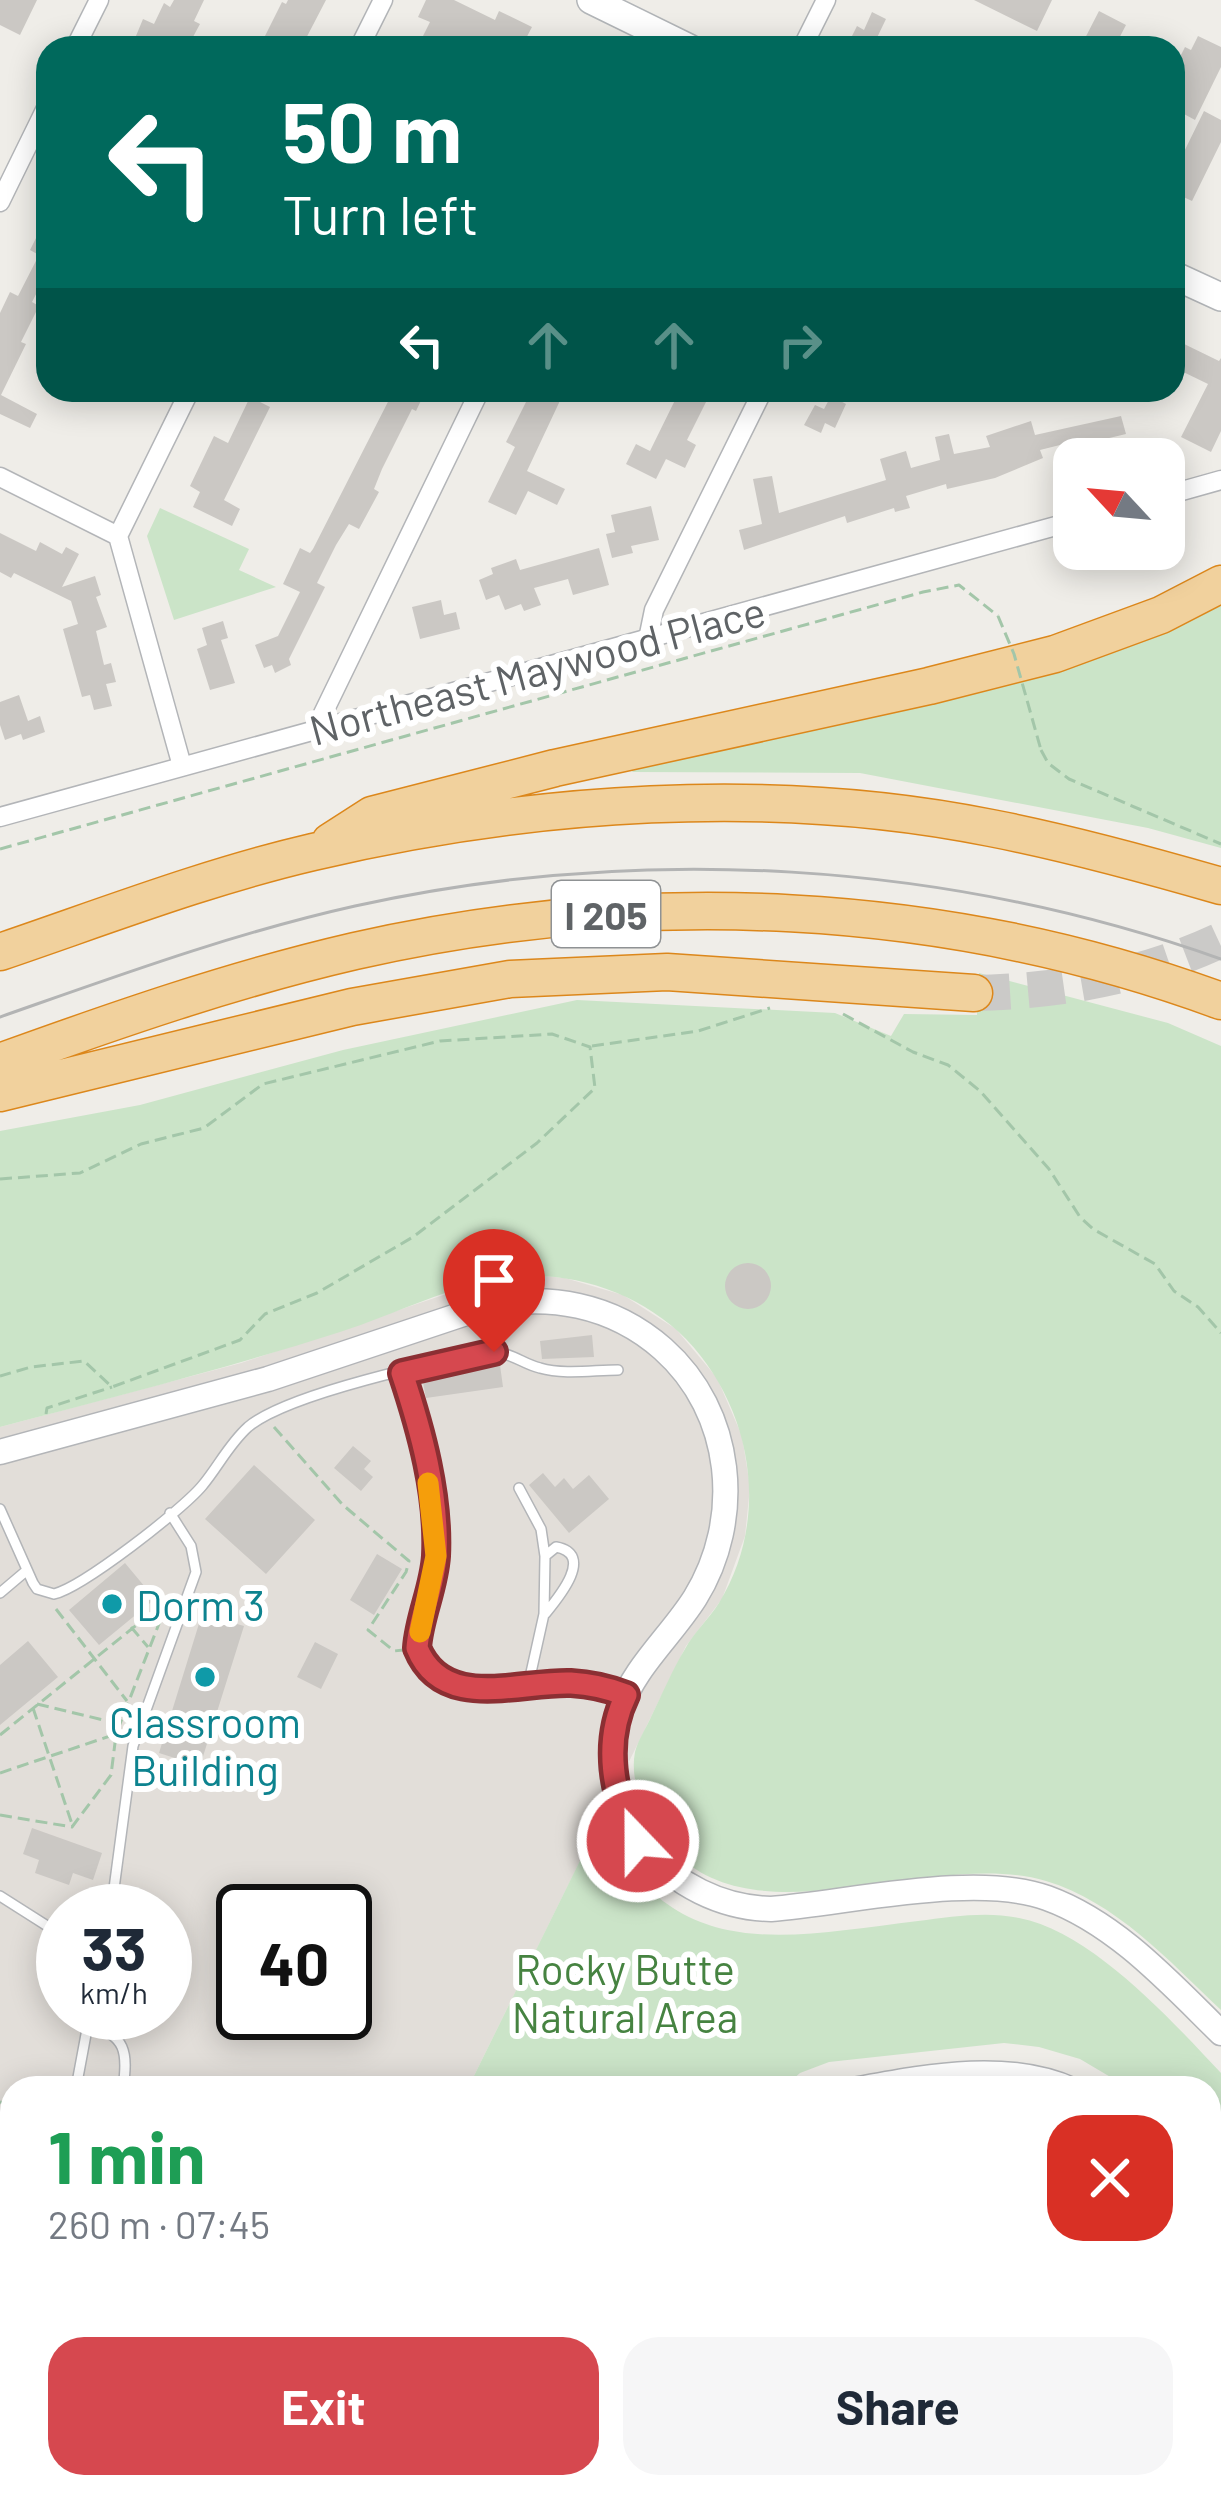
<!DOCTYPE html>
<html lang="en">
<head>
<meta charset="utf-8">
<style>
	:root { --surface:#fff; --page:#f6f6f7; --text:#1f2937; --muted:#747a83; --accent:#d6484f }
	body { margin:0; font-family:Barlow,sans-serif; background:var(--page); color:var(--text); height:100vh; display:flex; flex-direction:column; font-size:45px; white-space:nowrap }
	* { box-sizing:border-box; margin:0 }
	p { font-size:39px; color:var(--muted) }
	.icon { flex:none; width:66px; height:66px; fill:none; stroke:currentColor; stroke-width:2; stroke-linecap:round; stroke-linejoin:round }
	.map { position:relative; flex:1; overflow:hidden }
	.panel { position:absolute; left:0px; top:2076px; width:1221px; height:423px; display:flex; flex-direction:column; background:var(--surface); border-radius:36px 36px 0 0; box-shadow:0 6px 30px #0003 }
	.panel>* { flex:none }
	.guide { position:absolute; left:36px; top:36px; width:1149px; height:366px; border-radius:36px; box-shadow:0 6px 30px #0003; background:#00695c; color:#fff; overflow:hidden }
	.needle { width:78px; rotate:296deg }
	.buttons { position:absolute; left:1053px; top:438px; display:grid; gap:24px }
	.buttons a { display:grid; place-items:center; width:132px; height:132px; border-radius:24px; background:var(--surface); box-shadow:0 6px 30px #0003; font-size:60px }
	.speed { position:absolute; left:36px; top:1884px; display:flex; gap:24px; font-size:60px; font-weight:700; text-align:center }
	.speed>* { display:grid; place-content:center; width:156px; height:156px; border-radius:50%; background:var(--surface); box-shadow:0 6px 30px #0003; line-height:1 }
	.speed small { font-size:30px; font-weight:400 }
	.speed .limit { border:6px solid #111; border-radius:18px; background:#fff; color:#111 }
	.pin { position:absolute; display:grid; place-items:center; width:102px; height:102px; color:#fff; margin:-123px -51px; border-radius:50% 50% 50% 0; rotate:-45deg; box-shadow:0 0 12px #0007 }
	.pin .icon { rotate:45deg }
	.me { position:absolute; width:132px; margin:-66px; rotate:338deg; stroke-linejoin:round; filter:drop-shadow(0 0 9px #0008) }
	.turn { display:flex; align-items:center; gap:42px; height:252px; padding:0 48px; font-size:54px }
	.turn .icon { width:156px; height:156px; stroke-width:2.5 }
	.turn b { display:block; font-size:84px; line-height:102px }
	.lanes { display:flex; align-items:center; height:114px; padding:0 48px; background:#0003; justify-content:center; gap:60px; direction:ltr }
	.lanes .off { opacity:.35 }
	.round { display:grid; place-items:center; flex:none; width:126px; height:126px; border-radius:36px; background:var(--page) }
	.summary { display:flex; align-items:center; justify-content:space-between; height:204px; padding:0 48px }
	h1 { font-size:72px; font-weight:700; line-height:90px; color:#1e9e55 }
	.button { display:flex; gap:24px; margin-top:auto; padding:24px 48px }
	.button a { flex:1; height:138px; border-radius:36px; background:var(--accent); color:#fff; font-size:48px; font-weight:700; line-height:138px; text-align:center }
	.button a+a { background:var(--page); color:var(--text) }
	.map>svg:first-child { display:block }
</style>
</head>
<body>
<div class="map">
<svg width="1221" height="2497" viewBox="0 0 1221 2497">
	<rect width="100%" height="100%" fill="#efede8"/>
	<path fill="#e2ded9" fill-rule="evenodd" d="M533 1275 565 1278 623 1295 676 1329 717 1378 742 1436 750 1487 745 1536 722 1599 686 1646 468 2088H12V2344L0 2398V1427L241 1363 479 1283ZM63 1911H165V2013H63ZM243 1911H345V2013H243Z"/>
	<path fill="#cbe4c8" d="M160 508 249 549 239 570 276 587 174 620 147 536Z
		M1221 606V848L1148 828 860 773 632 772 637 765 1048 674Z
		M979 973 1168 1023 1221 1046V2010C1169 1961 1116 1902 1046 1881 934 1848 763 1940 677 1854 652 1830 628 1788 635 1752 638 1740 646 1728 651 1717 662 1695 672 1670 685 1649 694 1632 709 1619 719 1603 771 1518 753 1409 686 1339 647 1299 587 1275 531 1276 465 1277 402 1312 340 1332 228 1368 114 1397 0 1427V1131L140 1105 343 1050 577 1000 835 1013 891 1036 904 1014 977 1015Z
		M601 1818C670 1967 784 1937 918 1921 952 1917 985 1911 1019 1918 1092 1932 1171 2020 1221 2073V2234H1212L1209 2218V2088H1129L1080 2059 1039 2047 1004 2043 829 2062 800 2073 783 2088H468Z
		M555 2487H1022L1031 2497H569Z"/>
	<path fill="#cbc8c4" d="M0 0H37L20 35 0 25Z
		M174 0H204L194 21 200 24 187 48H131L143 19 154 24 164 3 170 7Z
		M288 0H326L301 48H288L265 36 282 2 286 4Z
		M426 0H454L495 20 499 11 532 27 521 48H422L425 42 421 40 430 22 418 17Z
		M974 0H1052L1037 31Z
		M1099 11 1126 25 1114 48H1080Z
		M872 12 886 19 872 48H846L857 26 864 30Z
		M1198 36 1221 47V67L1195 120 1173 108V71L1185 47 1191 50Z
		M1204 111 1221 120V142L1192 201 1173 192V154L1181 158Z
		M37 236 46 240 48 236V271L32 302 39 306 21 342 26 344 1 395 37 414 30 428 0 414V313L10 292 18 296 39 255 30 250Z
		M1180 342 1219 361 1221 358V431L1211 452 1181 437 1208 384 1173 367Z
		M394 390H426L416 411 412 409 382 469 374 489 379 492 359 529 349 524 336 545 317 583 325 587 289 659 291 665 275 673 272 665 264 668 255 645 278 636 300 592 283 584 300 548 310 553 313 549Z
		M532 390H565L527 471 565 489 557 505 528 491 516 515 488 502 515 447 506 442Z
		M680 390H712L687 440 696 445 685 468 666 459 656 479 626 464 636 444 650 451Z
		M831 396 846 404 835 428 825 423 821 433 804 425 815 405 824 409Z
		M250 397 270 407 224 500 240 509 232 526 193 507 200 492 190 486 214 436 228 443Z
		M1121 416 1126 434 1105 439 1106 442 1074 450 1072 442 1040 450 1043 458 995 478 947 489 946 484 906 496 910 508 895 512 894 508 847 523 845 516 744 550 739 530 762 524 753 479 772 476 779 513 886 480 880 459 906 451 911 468 940 460 935 437 949 434 954 454 990 447 986 436 1031 421 1035 435Z
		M651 506 659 540 631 546 633 553 612 558 606 534 615 532 611 515Z
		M0 533 36 551 40 542 62 554 66 547 79 554 62 587 95 576 101 595 96 597 107 627 96 631 104 665 111 663 116 682 106 684 112 706 94 710 90 695 82 697 63 629 78 624 71 601 14 573 11 578 0 572Z
		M599 548 609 585 573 595 568 579 534 588 541 605 524 611 521 604 505 610 499 595 486 600 479 580 493 574 491 568 516 559 520 570Z
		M441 600 444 615 456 612 460 629 420 639 412 607Z
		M223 621 228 638 221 640 235 683 210 690 197 649 207 645 202 628Z
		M19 695 28 721 40 716 45 732 23 740 21 734 5 740 0 725V702Z
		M725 1286a23 23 0 1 1 46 0a23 23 0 1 1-46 0Z
		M592 1335 594 1357 542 1359 540 1341Z
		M500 1365 503 1387 426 1398 422 1377Z
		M353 1446 371 1461 364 1469 373 1477 361 1491 334 1468Z
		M254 1465 315 1520 266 1574 205 1519Z
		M543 1473 555 1487 564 1478 573 1489 589 1475 609 1499 569 1533 529 1485Z
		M377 1554 402 1569 374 1615 350 1600Z
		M125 1563 155 1599 99 1645 69 1610Z
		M202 1614 244 1626 200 1766 159 1753Z
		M28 1641 58 1677 0 1725V1665Z
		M315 1642 338 1654 321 1689 297 1677Z
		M32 1828 102 1853 93 1880 73 1873 69 1885 35 1873 39 1860 23 1854Z"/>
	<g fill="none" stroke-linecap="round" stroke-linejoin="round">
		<path stroke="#cbcac8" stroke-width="36" stroke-dasharray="36 18" stroke-linecap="butt" d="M974 993C1061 991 1142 977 1221 940"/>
		<defs>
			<path id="service" d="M402 1373 421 1436 436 1540 434 1574 418 1638 421 1657 437 1674 470 1689 572 1683 622 1693
				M519 1488 541 1529 545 1556 544 1614 528 1686
				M0 1509 33 1583 37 1589 54 1594C83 1587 182 1510 202 1486 218 1467 229 1444 248 1427 287 1394 440 1360 494 1352 512 1353 523 1364 540 1368 564 1375 594 1370 618 1370
				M0 1593 26 1571
				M545 1614C559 1597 595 1554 556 1547L545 1556
				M0 1896 63 1936
				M111 1911 133 1746 196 1572 191 1546 170 1513
				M87 2026C127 2033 128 2054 123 2088
				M76 2088 90 2013"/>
			<path id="minor" d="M75 48 99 0
				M359 48 383 0
				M802 48 826 0
				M0 202 48 104
				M0 477 118 536
				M1164 496 1221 480
				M648 639 654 610 763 390
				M316 728 480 390
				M182 766 118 536 190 390
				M0 817 1074 521
				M848 2088C920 2075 1006 2056 1075 2088
				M1209 2386 1221 2388
				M356 2487 366 2497
				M11 2497 5 2448 12 2402"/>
			<path id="tertiary" d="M0 1452 268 1379 484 1307C548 1293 612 1304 663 1349 734 1412 744 1519 695 1598 671 1636 634 1667 619 1711 585 1813 671 1907 771 1909 848 1903 976 1872 1047 1898 1116 1923 1170 1983 1221 2033
				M1048 2487 1058 2497
				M1174 2487 1176 2497"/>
			<path id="secondary" d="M591 0 689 48
				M1173 275 1221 297"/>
			<path id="motorway" d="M330 842 372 815 555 768 929 686 1055 654 1161 615 1221 584
				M0 952C103 917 206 877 313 852 529 801 772 784 991 828 1069 843 1145 864 1221 886
				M0 1062C116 1020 234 979 355 951 642 886 944 899 1221 1001
				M0 1093 352 1007 510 979 667 972 974 993"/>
		</defs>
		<use href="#service" stroke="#b3b5b8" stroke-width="12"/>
		<use href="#minor" stroke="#b3b5b8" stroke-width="21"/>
		<use href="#tertiary" stroke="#b3b5b8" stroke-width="27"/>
		<use href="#secondary" stroke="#b2b5b8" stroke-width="30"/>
		<use href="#motorway" stroke="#dc871b" stroke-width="39"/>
		<path stroke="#a3c6a9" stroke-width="3" stroke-dasharray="12 6" stroke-linecap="butt" d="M1041 750 1048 763 1069 779 1221 844
			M0 849 923 592 959 585 998 616
			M843 1014 913 1052 948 1065 980 1091 1049 1169 1080 1217 1093 1229 1155 1264 1174 1291 1198 1307 1221 1333
			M592 1046 698 1031 770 1008
			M0 1179 80 1173 141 1144 204 1128 263 1084 440 1041 552 1034 590 1047 595 1088 537 1143 413 1237 317 1293 265 1314 240 1340 112 1387 84 1361 31 1367 0 1376
			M46 1414 47 1408 112 1387
			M274 1427 343 1505 409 1561 406 1572 368 1630 394 1651 403 1650
			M56 1609 127 1701
			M131 1627 148 1647
			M37 1704 120 1724
			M33 1708 72 1824
			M0 1735 170 1598
			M0 1773 116 1734 169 1598
			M0 1815 72 1827 111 1775 116 1735
			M0 2102 12 2105
			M1001 2497 1005 2487"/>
		<use href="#service" stroke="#fff" stroke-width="9"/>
		<use href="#minor" stroke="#fff" stroke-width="18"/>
		<use href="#tertiary" stroke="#fff" stroke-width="24"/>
		<use href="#secondary" stroke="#fff" stroke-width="27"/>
		<use href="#motorway" stroke="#f1d19d" stroke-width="36"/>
		<path stroke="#b3b4b4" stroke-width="3" d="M0 1017C117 976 234 933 355 906 641 843 945 861 1221 959"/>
		<path stroke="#a3c6a9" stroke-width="3" stroke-dasharray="12 6" stroke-linecap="butt" d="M998 616 1014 654 1041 750"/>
	</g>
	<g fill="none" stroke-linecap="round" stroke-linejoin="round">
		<defs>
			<path id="route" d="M494 1352 402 1373C421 1430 439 1495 436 1556 434 1588 419 1617 417 1648 443 1712 519 1681 571 1683 590 1684 608 1688 626 1695 603 1742 612 1798 638 1841"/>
		</defs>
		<use href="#route" stroke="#8b2f33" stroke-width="30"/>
		<use href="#route" stroke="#d6484f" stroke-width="21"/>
		<path stroke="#f59e0b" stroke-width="21" d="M420 1632 436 1556 428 1483"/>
	</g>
	<g fill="#0f9aa8" stroke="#fff" stroke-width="4.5">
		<circle cx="112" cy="1604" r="12"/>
		<circle cx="205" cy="1677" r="12"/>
	</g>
	<g text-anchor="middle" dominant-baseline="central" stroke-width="12" stroke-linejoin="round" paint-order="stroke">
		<rect fill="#fff" stroke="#8f9294" stroke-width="3" x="552" y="881" width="108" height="66" rx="9"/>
		<g font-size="39" font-weight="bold" fill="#5f6366">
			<text x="606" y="914">I 205</text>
		</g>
		<g font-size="42" fill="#5f6366" stroke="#fff">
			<text transform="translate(537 669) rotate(-15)">Northeast Maywood Place</text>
		</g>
		<g font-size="42" fill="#0d838f" stroke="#fff" text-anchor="start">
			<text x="136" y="1604">Dorm 3</text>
			<text x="205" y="1721" text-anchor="middle">Classroom<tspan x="205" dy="48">Building</tspan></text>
		</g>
		<g font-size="42" fill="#468341" stroke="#fff">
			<text x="625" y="1968">Rocky Butte<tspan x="625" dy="48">Natural Area</tspan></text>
		</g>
	</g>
</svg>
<div class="buttons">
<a><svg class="needle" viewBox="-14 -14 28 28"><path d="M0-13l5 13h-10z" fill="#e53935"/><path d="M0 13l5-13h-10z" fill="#747a83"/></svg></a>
</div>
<div class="speed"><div>33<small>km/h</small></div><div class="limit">40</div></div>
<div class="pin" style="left:494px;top:1352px;background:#d93025"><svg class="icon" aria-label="arrive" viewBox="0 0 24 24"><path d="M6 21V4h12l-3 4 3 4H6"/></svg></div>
<svg class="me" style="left:638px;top:1841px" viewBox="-20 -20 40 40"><circle r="17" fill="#d6484f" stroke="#fff" stroke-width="3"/><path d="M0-11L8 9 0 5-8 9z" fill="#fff"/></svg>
<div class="guide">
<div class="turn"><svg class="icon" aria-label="left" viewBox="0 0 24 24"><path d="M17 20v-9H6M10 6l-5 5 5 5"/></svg><div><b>50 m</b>Turn left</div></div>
<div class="lanes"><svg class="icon" aria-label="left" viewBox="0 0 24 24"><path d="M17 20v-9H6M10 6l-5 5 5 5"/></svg><svg class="icon off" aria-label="ahead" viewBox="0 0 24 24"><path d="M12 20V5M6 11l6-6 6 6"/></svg><svg class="icon off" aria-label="ahead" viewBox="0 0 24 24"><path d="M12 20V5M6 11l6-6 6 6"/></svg><svg class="icon off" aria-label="right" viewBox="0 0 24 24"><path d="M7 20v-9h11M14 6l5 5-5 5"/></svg></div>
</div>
<section class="panel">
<div class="summary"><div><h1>1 min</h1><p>260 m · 07:45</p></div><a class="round" style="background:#d93025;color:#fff"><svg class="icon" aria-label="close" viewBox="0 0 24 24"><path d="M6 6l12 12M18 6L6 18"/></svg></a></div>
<div class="button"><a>Exit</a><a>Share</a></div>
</section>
</div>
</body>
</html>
